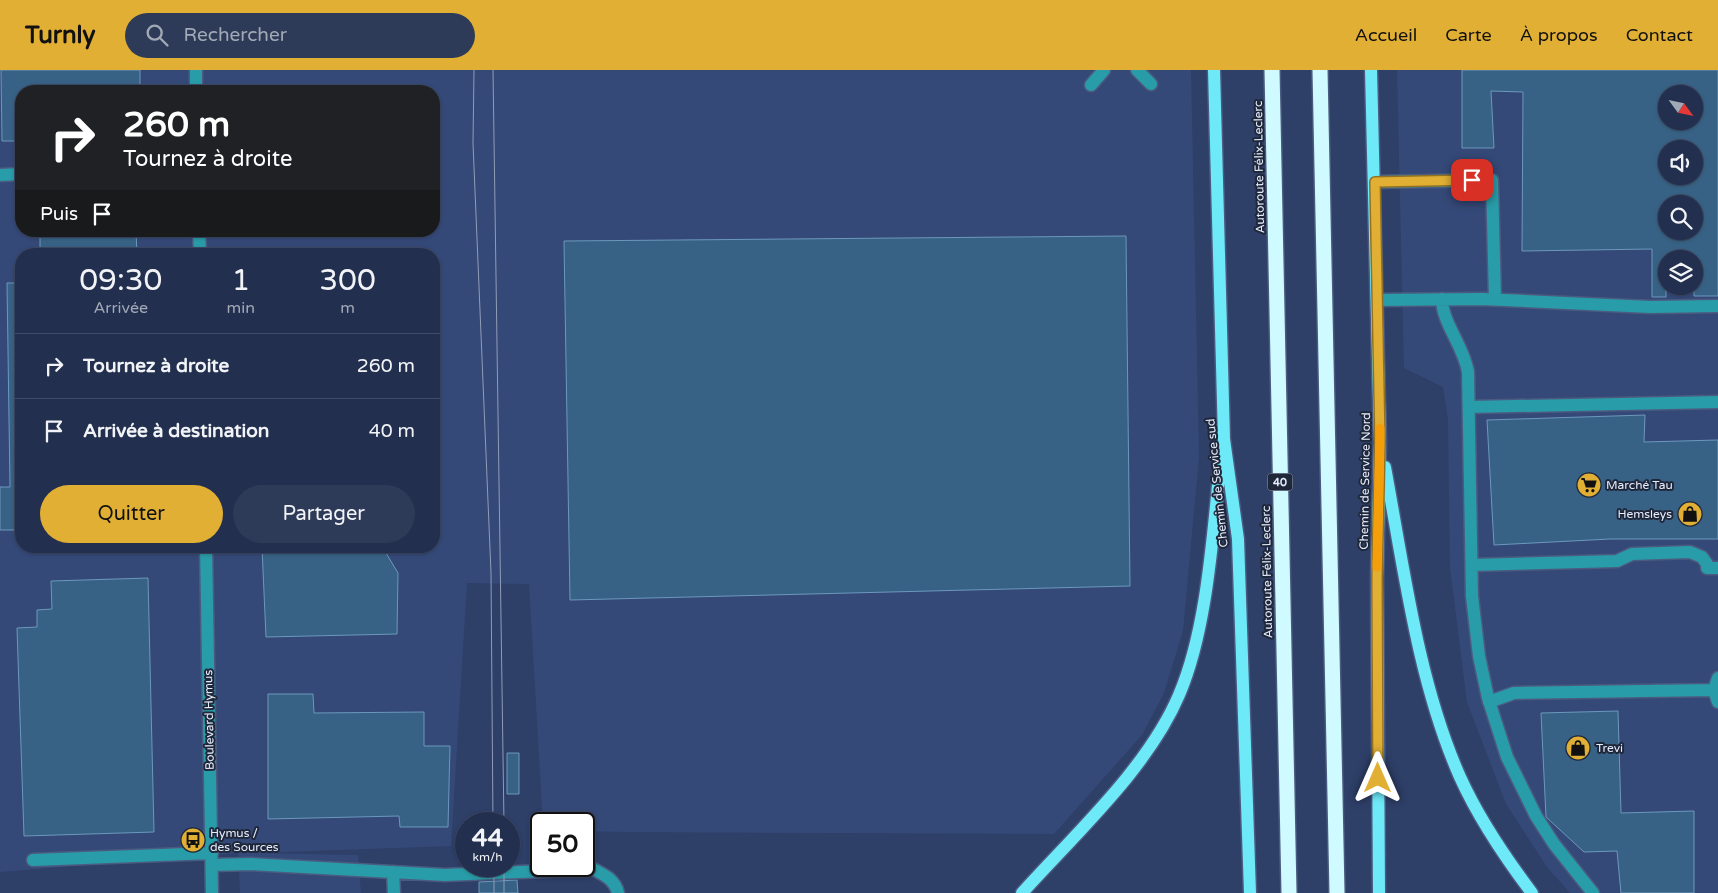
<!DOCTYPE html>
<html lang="fr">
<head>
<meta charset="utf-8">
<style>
	:root { --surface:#222f4e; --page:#2e3b58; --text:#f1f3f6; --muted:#a2a9b6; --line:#3f4a66; --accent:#e1af34 }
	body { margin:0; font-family:"Varela Round",sans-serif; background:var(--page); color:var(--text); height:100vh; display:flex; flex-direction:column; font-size:19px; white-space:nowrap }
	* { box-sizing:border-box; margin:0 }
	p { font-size:16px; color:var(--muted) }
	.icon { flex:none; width:28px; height:28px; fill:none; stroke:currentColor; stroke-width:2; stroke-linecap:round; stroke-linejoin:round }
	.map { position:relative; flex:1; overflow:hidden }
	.details { position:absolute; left:15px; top:178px; width:425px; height:305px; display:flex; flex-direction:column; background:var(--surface); border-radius:20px; box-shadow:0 1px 4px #0004,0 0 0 1px var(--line) }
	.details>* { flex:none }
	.hud { position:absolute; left:15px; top:15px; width:425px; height:152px; border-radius:20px; box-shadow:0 1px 4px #0004,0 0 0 1px var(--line); background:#202124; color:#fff; overflow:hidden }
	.needle { width:32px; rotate:123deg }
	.controls { position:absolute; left:1658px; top:15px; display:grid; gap:10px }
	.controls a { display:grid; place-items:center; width:45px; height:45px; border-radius:50%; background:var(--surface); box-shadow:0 1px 4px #0004,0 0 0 1px var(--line); font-size:25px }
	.speed { position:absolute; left:455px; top:742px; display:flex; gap:10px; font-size:25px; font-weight:700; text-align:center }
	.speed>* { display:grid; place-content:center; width:65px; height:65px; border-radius:50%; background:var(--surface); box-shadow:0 1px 4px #0004,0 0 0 1px var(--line); line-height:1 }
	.speed small { font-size:12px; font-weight:400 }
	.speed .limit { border:2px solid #111; border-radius:8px; background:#fff; color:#111 }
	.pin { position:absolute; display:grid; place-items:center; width:42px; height:42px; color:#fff; margin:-21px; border-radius:10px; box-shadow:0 2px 8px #0006 }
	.me { position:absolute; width:55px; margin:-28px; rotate:0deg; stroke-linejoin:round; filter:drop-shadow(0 0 4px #0008) }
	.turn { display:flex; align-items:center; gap:18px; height:105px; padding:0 25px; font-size:22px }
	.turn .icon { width:65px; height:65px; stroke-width:2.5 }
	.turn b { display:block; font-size:35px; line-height:42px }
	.then { display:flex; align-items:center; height:48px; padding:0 25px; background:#0003; gap:10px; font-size:19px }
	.eta { display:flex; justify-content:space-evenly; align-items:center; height:85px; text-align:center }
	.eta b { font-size:30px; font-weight:600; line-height:35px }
	.button { display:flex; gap:10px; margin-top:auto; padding:10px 25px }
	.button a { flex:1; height:58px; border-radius:30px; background:var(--accent); color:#111; font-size:20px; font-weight:600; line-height:58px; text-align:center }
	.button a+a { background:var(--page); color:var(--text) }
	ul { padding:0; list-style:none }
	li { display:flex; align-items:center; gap:15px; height:65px; padding:0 25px; border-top:1px solid var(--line) }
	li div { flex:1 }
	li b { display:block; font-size:19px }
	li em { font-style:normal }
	header { display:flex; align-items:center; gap:30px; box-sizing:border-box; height:70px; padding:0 25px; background:var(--accent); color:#111 }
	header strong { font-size:24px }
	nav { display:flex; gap:28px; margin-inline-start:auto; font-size:18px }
	.search { width:350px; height:45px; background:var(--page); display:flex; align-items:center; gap:12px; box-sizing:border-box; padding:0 18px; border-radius:28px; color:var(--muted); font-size:19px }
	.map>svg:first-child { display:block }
</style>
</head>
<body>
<header>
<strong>Turnly</strong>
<div class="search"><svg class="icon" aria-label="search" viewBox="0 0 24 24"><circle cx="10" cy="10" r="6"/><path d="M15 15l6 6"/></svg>Rechercher</div>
<nav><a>Accueil</a><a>Carte</a><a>À propos</a><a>Contact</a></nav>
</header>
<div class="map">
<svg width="1718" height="823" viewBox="0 0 1718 823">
	<rect width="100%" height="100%" fill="#2e3f68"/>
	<path fill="#354978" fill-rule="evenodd" d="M0 0H1191L1199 387 1183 561 1164 623 1142 665 1054 764 628 762 584 761V754H543L529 514 467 513 451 776 254 783 358 785 361 823H240L238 783 0 802ZM21 21H434V161H21ZM21 184H434V476H21Z
		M1397 0H1718V823H1570L1547 797 1506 734 1467 632 1450 498 1448 350 1443 317 1404 298ZM1666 24H1694V51H1666ZM1666 79H1694V106H1666ZM1666 134H1694V161H1666ZM1666 189H1694V216H1666Z"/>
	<path fill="#386285" stroke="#6c98bd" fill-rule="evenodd" d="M1 0H140V21H21V71H2Z
		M1462 0H1718V226H1694V189H1666V227H1652V179L1522 181 1523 22 1491 21 1494 78H1462ZM1666 24H1694V51H1666ZM1666 79H1694V106H1666ZM1666 134H1694V161H1666Z
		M40 161H136L137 184H40Z
		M1126 166 1130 516 570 530 564 171Z
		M7 213H21V460H0V417H10Z
		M1645 345 1644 372 1718 370V469H1610L1494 475 1487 350Z
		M262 478H383L398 503 397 564 266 567Z
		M148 508 154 762 24 766 17 558 37 557V540L52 539 51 511Z
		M268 624H313L314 643 424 642V676H450L448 757H400L399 746 268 749Z
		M1618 641 1621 743 1694 741V823H1621L1617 781 1584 782 1546 747 1541 643Z
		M507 683H519V724H507Z
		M517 810 518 823H479V812Z"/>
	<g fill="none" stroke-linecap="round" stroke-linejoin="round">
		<defs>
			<path id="minor" d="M196 0V21
				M1137 0 1151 14
				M1091 15 1104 0
				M0 105 21 104
				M1375 112 1492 110 1495 229
				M199 161 200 184
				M1442 229C1442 253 1464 276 1468 302L1472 526 1479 586 1488 628 1507 687 1536 746 1554 774 1593 823
				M1378 230 1482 229 1650 237 1718 236
				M1469 337 1718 332
				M206 476 212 823
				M1472 495 1617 491 1632 484 1690 482 1702 487 1707 494V498H1718
				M1718 608 1714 620 1718 632
				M1489 632 1514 623 1714 620
				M33 790 212 783
				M212 795 251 794 445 805 593 799C605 805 615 810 618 823
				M393 802 394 823"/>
			<path id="major" d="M1214 0 1224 369 1238 469 1250 823
				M1371 0 1380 372 1377 508 1379 823
				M1385 397C1404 499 1418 612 1460 707 1479 749 1504 786 1532 823
				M1022 823C1075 764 1148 698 1179 625 1208 558 1213 459 1221 386"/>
			<path id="highway" d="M1272 0 1289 823
				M1320 0 1337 823"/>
		</defs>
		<use href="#minor" stroke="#4b5b80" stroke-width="15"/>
		<use href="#major" stroke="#4b5b80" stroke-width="15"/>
		<use href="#highway" stroke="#4b5b80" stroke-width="18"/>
		<use href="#minor" stroke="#289ca8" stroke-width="12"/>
		<use href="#major" stroke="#6de9f8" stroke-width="12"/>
		<use href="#highway" stroke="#cffaff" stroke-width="15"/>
		<path stroke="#909cb7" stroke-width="1" d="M474 0 473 73 491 503 493 754
			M493 0 504 754
			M494 796V823
			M504 823V796"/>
	</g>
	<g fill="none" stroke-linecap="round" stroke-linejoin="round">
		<defs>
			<path id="route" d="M1378 708 1377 508 1380 372 1375 112 1472 110"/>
		</defs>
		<use href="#route" stroke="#927222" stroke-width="12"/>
		<use href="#route" stroke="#e1af34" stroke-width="9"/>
		<path stroke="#f59e0b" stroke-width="9" d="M1377 497 1380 358"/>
	</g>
	<defs>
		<symbol id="supermarket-disc" viewBox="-11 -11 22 22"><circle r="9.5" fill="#e1af34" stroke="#1f273a"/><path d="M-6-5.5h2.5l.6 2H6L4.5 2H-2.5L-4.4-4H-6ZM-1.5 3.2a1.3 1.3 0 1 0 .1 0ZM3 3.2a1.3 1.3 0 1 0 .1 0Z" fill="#111"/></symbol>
		<symbol id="shop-disc" viewBox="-11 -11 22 22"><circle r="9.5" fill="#e1af34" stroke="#1f273a"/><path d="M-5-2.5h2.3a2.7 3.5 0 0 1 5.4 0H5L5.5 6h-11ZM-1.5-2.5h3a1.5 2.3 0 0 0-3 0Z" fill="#111"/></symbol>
		<symbol id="bus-disc" viewBox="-11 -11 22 22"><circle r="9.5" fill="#e1af34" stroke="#1f273a"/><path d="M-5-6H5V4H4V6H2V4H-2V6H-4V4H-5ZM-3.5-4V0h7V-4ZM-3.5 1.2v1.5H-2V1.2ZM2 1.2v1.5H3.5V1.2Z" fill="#111"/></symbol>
	</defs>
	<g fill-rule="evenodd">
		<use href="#supermarket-disc" x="1575" y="401" width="28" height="28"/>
		<use href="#shop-disc" x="1676" y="430" width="28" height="28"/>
		<use href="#shop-disc" x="1564" y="664" width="28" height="28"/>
		<use href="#bus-disc" x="179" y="756" width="28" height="28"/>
	</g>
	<g text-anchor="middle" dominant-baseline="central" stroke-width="4" stroke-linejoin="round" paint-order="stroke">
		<rect fill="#1f273a" stroke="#aab2c2" stroke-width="1" x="1267.5" y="403.5" width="25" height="17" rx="4"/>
		<g font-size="11" font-weight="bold" fill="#e6edfd">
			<text x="1280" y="412">40</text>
		</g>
		<g font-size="12" fill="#e6edfd" stroke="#1f273a">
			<text transform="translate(1259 97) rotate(-91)">Autoroute Félix-Leclerc</text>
			<text transform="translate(1365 411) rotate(-89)">Chemin de Service Nord</text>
			<text transform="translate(1217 413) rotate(-96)">Chemin de Service sud</text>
			<text transform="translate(1267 502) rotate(-91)">Autoroute Félix-Leclerc</text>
			<text transform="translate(209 650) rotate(-91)">Boulevard Hymus</text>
		</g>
		<g font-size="12" fill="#e6edfd" stroke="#1f273a" text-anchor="start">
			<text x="1606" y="415">Marché Tau</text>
			<text x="1672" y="444" text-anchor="end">Hemsleys</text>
			<text x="1596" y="678">Trevi</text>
			<text x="210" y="763">Hymus /<tspan x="210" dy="14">des Sources</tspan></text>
		</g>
	</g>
</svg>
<div class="controls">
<a><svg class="needle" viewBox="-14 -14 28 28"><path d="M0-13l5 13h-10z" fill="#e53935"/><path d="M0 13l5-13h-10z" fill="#a2a9b6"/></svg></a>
<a><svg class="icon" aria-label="sound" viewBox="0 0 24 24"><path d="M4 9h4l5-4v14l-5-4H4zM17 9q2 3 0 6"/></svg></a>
<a><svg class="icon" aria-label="search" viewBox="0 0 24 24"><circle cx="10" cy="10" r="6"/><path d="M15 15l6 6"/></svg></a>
<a><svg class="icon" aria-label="layers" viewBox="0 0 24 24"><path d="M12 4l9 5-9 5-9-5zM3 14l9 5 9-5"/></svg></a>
</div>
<div class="speed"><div>44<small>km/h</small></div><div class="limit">50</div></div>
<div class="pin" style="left:1472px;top:110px;background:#d93025"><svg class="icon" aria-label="arrive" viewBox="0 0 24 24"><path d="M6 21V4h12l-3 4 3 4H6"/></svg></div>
<svg class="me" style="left:1378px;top:708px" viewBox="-20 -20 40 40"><path d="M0-17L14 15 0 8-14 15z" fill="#e1af34" stroke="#fff" stroke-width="4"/></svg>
<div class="hud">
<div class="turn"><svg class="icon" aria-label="right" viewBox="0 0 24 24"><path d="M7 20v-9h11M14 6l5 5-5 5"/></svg><div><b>260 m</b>Tournez à droite</div></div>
<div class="then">Puis<svg class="icon" aria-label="arrive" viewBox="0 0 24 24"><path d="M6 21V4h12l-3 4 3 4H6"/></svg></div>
</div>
<section class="details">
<div class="eta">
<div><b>09:30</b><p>Arrivée</p></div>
<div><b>1</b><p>min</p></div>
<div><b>300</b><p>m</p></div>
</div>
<ul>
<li><svg class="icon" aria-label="right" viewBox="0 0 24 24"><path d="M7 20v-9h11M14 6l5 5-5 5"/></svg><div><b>Tournez à droite</b></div><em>260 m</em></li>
<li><svg class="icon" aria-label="arrive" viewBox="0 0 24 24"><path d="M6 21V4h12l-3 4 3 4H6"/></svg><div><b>Arrivée à destination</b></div><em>40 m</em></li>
</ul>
<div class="button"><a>Quitter</a><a>Partager</a></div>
</section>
</div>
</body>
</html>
